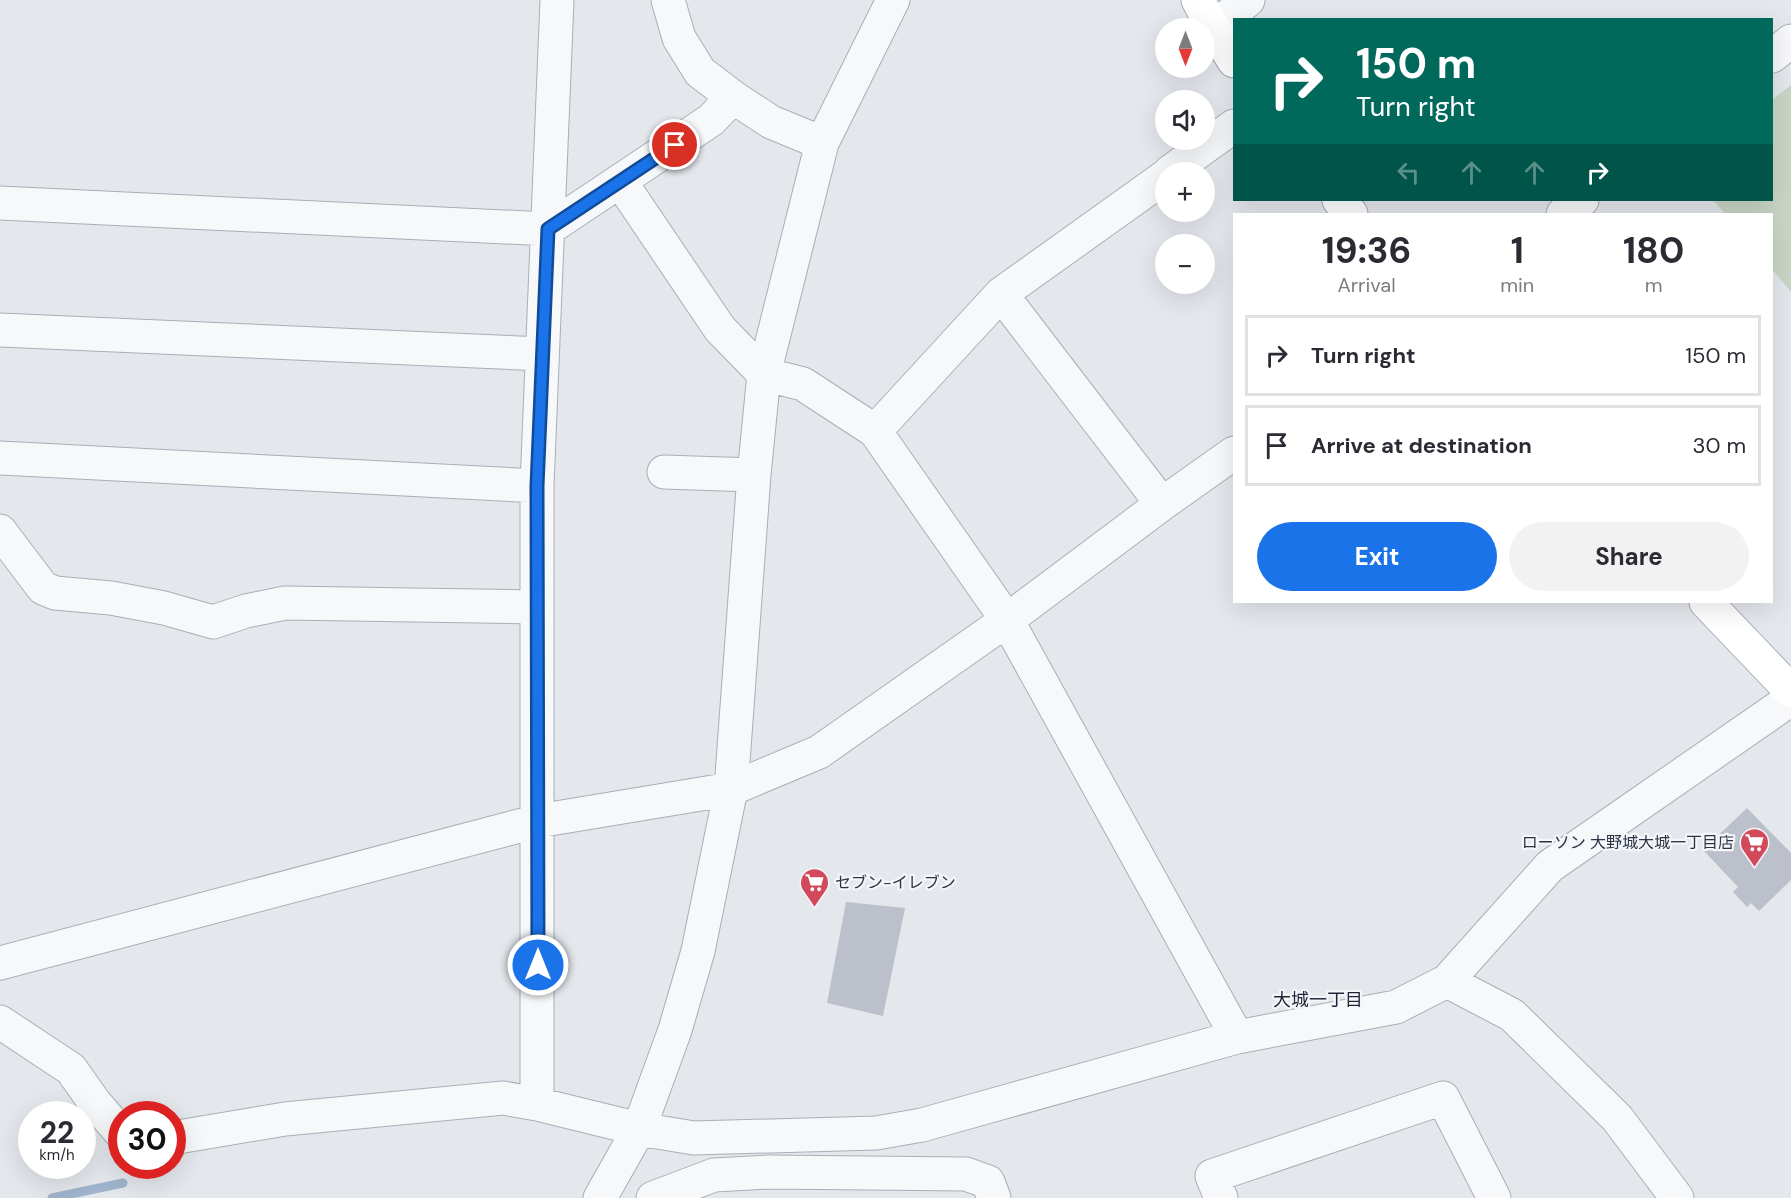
<!DOCTYPE html>
<html lang="en">
<head>
<meta charset="utf-8">
<style>
	:root { --surface:#fff; --page:#f2f2f3; --text:#2b2b33; --muted:#7c7c81; --line:#e1e1e2; --accent:#1a73e8 }
	body { margin:0; font-family:"DM Sans","Noto Sans JP",sans-serif; background:var(--page); color:var(--text); height:100vh; display:flex; flex-direction:column; font-size:22px; white-space:nowrap }
	* { box-sizing:border-box; margin:0 }
	p { font-size:20px; color:var(--muted) }
	.icon { flex:none; width:33px; height:33px; fill:none; stroke:currentColor; stroke-width:2; stroke-linecap:round; stroke-linejoin:round }
	.map { position:relative; flex:1; overflow:hidden }
	.details { position:absolute; left:1233px; top:213px; width:540px; height:390px; display:flex; flex-direction:column; background:var(--surface); border-radius:0px; box-shadow:0 6px 24px #0002 }
	.details>* { flex:none }
	.hud { position:absolute; left:1233px; top:18px; width:540px; height:183px; border-radius:0px; box-shadow:0 6px 24px #0002; background:#00695c; color:#fff; overflow:hidden }
	.needle { width:39px; rotate:180deg }
	.buttons { position:absolute; left:1155px; top:18px; display:grid; gap:12px }
	.buttons a { display:grid; place-items:center; width:60px; height:60px; border-radius:50%; background:var(--surface); box-shadow:0 6px 24px #0002; font-size:30px }
	.speed { position:absolute; left:18px; top:1101px; display:flex; gap:12px; font-size:30px; font-weight:700; text-align:center }
	.speed>* { display:grid; place-content:center; width:78px; height:78px; border-radius:50%; background:var(--surface); box-shadow:0 6px 24px #0002; line-height:1 }
	.speed small { font-size:15px; font-weight:400 }
	.speed .limit { border:9px solid #d22; background:#fff; color:#111 }
	.pin { position:absolute; display:grid; place-items:center; width:51px; height:51px; color:#fff; margin:-26px; border:3px solid #fff; border-radius:50%; box-shadow:0 2px 6px #0007 }
	.me { position:absolute; width:66px; margin:-33px; rotate:0deg; stroke-linejoin:round; filter:drop-shadow(0 0 4px #0008) }
	.turn { display:flex; align-items:center; gap:21px; height:126px; padding:0 24px; font-size:27px }
	.turn .icon { width:78px; height:78px; stroke-width:2.5 }
	.turn b { display:block; font-size:42px; line-height:51px }
	.lanes { display:flex; align-items:center; height:57px; padding:0 24px; background:#0003; justify-content:center; gap:30px; direction:ltr }
	.lanes .off { opacity:.35 }
	.eta { display:flex; justify-content:space-evenly; align-items:center; height:102px; text-align:center }
	.eta b { font-size:36px; font-weight:700; line-height:42px }
	.primary-button { display:flex; gap:12px; margin-top:auto; padding:12px 24px }
	.primary-button a { flex:1; height:69px; border-radius:36px; background:var(--accent); color:#fff; font-size:24px; font-weight:700; line-height:69px; text-align:center }
	.primary-button a+a { background:var(--page); color:var(--text) }
	ul { padding:0; list-style:none }
	li { display:flex; align-items:center; gap:18px; height:81px; margin:0 12px 9px; padding:0 12px; border:3px solid var(--line); border-radius:0px }
	li div { flex:1 }
	li b { display:block; font-size:22px }
	li em { font-style:normal }
	.map>svg:first-child { display:block }
</style>
</head>
<body>
<div class="map">
<svg width="1791" height="1198" viewBox="0 0 1791 1198">
	<rect width="100%" height="100%" fill="#e4e7ec"/>
	<path fill="#c9d6c5" d="M1791 85V292L1772 269V214H1725L1713 200H1772V100Z"/>
	<g fill="none" stroke-linecap="round" stroke-linejoin="round">
		<path stroke="#9fb4cc" stroke-width="9" d="M52 1198 123 1183"/>
	</g>
	<path fill="#bbc0ca" d="M1747 808 1791 853V880L1759 911 1751 903 1747 907 1733 892 1738 887 1703 850Z
		M846 902 905 908 883 1016 827 1003Z"/>
	<g fill="none" stroke-linecap="round" stroke-linejoin="round">
		<defs>
			<path id="minor" d="M668 0 679 38 700 72 733 97 771 122 822 143
				M1213 28 1248 0
				M1772 56 1791 41
				M1170 172 1234 126
				M620 181 720 329 764 374 803 384 875 431 1007 620 1237 1037
				M0 203 548 229 711 120 733 97
				M1563 214 1582 200
				M1001 294 1162 504
				M0 330 542 354
				M875 431 1001 294 1166 176
				M0 458 537 486
				M664 472 754 475
				M0 531 43 588 55 593 111 598 164 608 213 622 246 611 285 603 537 607
				M0 963 538 821 731 789 819 752 1007 620 1162 504 1234 453
				M1447 981 1512 1015 1617 1118 1677 1198
				M0 1022 71 1069 95 1103 122 1134
				M537 1104V486L557 0
				M172 1138 285 1119 503 1098 537 1104 639 1129 694 1138 876 1133 922 1125 1237 1037 1396 1007 1447 981 1550 866 1791 699
				M600 1198 639 1129 675 1030 698 951 731 789 754 475 764 374 822 143 893 0
				M653 1198 714 1175 769 1172 966 1174 988 1182 994 1198
				M1221 1198 1212 1176 1443 1098 1494 1198"/>
			<path id="major" d="M1198 0 1213 28 1234 61
				M1339 200 1351 214
				M1706 602 1791 691"/>
		</defs>
		<use href="#minor" stroke="#a9aeb7" stroke-width="35"/>
		<use href="#major" stroke="#a3abb8" stroke-width="35"/>
		<use href="#minor" stroke="#f7f8fa" stroke-width="33"/>
		<use href="#major" stroke="#fff" stroke-width="33"/>
	</g>
	<g fill="none" stroke-linecap="round" stroke-linejoin="round">
		<defs>
			<path id="route" d="M538 965 537 486 548 229 675 145"/>
		</defs>
		<use href="#route" stroke="#114b97" stroke-width="15"/>
		<use href="#route" stroke="#1a73e8" stroke-width="10"/>
	</g>
	<defs>
		<symbol id="supermarket-pin" viewBox="-11 -11 22 30"><path d="M0 17L-7.5 6A9.5 9.5 0 1 1 7.5 6Z" fill="#d1495b" stroke="#f4f6f9"/><path d="M-6-5.5h2.5l.6 2H6L4.5 2H-2.5L-4.4-4H-6ZM-1.5 3.2a1.3 1.3 0 1 0 .1 0ZM3 3.2a1.3 1.3 0 1 0 .1 0Z" fill="#fff"/></symbol>
	</defs>
	<g fill-rule="evenodd">
		<use href="#supermarket-pin" x="1738" y="826" width="33" height="45"/>
		<use href="#supermarket-pin" x="798" y="866" width="33" height="45"/>
	</g>
	<g text-anchor="middle" dominant-baseline="central" stroke-width="4.5" stroke-linejoin="round" paint-order="stroke">
		<g font-size="16" fill="#2b3445" stroke="#f4f6f9" text-anchor="end">
			<text x="1734" y="842">ローソン 大野城大城一丁目店</text>
			<text x="835" y="882" text-anchor="start">セブン-イレブン</text>
		</g>
		<g font-size="18" fill="#1d2536" stroke="#f4f6f9">
			<text x="1318" y="1000">大城一丁目</text>
		</g>
	</g>
</svg>
<div class="buttons">
<a><svg class="needle" viewBox="-14 -14 28 28"><path d="M0-13l5 13h-10z" fill="#e53935"/><path d="M0 13l5-13h-10z" fill="#7c7c81"/></svg></a>
<a><svg class="icon" aria-label="sound" viewBox="0 0 24 24"><path d="M4 9h4l5-4v14l-5-4H4zM17 9q2 3 0 6"/></svg></a>
<a>+</a>
<a>−</a>
</div>
<div class="speed"><div>22<small>km/h</small></div><div class="limit">30</div></div>
<div class="pin" style="left:675px;top:145px;background:#d93025"><svg class="icon" aria-label="arrive" viewBox="0 0 24 24"><path d="M6 21V4h12l-3 4 3 4H6"/></svg></div>
<svg class="me" style="left:538px;top:965px" viewBox="-20 -20 40 40"><circle r="17" fill="#1a73e8" stroke="#fff" stroke-width="3"/><path d="M0-11L8 9 0 5-8 9z" fill="#fff"/></svg>
<div class="hud">
<div class="turn"><svg class="icon" aria-label="right" viewBox="0 0 24 24"><path d="M7 20v-9h11M14 6l5 5-5 5"/></svg><div><b>150 m</b>Turn right</div></div>
<div class="lanes"><svg class="icon off" aria-label="left" viewBox="0 0 24 24"><path d="M17 20v-9H6M10 6l-5 5 5 5"/></svg><svg class="icon off" aria-label="ahead" viewBox="0 0 24 24"><path d="M12 20V5M6 11l6-6 6 6"/></svg><svg class="icon off" aria-label="ahead" viewBox="0 0 24 24"><path d="M12 20V5M6 11l6-6 6 6"/></svg><svg class="icon" aria-label="right" viewBox="0 0 24 24"><path d="M7 20v-9h11M14 6l5 5-5 5"/></svg></div>
</div>
<section class="details">
<div class="eta">
<div><b>19:36</b><p>Arrival</p></div>
<div><b>1</b><p>min</p></div>
<div><b>180</b><p>m</p></div>
</div>
<ul>
<li><svg class="icon" aria-label="right" viewBox="0 0 24 24"><path d="M7 20v-9h11M14 6l5 5-5 5"/></svg><div><b>Turn right</b></div><em>150 m</em></li>
<li><svg class="icon" aria-label="arrive" viewBox="0 0 24 24"><path d="M6 21V4h12l-3 4 3 4H6"/></svg><div><b>Arrive at destination</b></div><em>30 m</em></li>
</ul>
<div class="primary-button"><a>Exit</a><a>Share</a></div>
</section>
</div>
</body>
</html>
